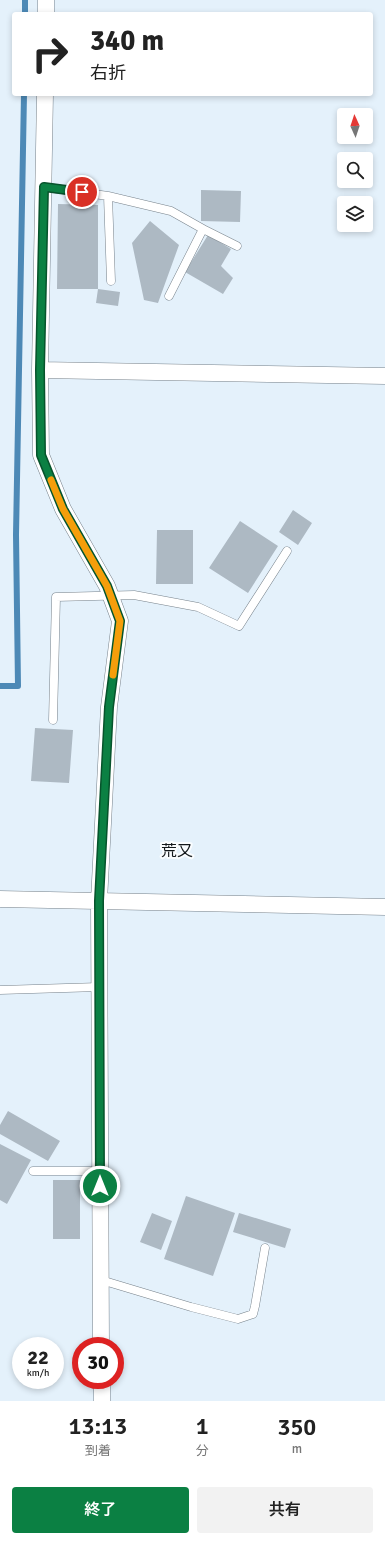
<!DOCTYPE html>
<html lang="ja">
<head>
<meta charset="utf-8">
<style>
	:root { --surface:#fff; --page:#f2f2f2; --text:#222; --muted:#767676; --accent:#0b8043 }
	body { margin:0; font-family:Signika,"Noto Sans JP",sans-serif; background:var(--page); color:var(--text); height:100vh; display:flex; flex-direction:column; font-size:15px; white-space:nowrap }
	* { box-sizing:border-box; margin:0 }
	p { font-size:13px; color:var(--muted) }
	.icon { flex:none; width:22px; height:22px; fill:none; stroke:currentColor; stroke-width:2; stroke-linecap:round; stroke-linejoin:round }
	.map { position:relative; height:1401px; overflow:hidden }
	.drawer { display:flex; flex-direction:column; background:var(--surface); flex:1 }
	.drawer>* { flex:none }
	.hud { position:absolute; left:12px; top:12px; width:361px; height:84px; border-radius:4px; box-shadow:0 2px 6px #0003; background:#fff; color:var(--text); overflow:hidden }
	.needle { width:26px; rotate:357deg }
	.tools { position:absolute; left:337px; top:108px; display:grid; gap:8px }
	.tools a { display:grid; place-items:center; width:36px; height:36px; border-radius:4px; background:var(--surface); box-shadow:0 2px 6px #0003; font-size:20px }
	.speed { position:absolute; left:12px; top:1337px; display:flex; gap:8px; font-size:20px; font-weight:700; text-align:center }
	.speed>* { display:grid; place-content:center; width:52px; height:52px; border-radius:50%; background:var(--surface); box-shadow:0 2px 6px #0003; line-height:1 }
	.speed small { font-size:10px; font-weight:400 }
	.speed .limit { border:6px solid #d22; background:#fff; color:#111 }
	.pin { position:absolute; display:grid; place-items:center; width:34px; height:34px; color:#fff; margin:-17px; border:2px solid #fff; border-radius:50%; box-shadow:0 1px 4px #0007 }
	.me { position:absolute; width:44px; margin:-22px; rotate:0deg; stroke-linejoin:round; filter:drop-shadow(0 0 3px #0008) }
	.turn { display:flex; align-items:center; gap:14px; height:84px; padding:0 12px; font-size:18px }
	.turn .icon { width:52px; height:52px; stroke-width:2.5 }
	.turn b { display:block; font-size:28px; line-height:34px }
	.eta { display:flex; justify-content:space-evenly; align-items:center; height:68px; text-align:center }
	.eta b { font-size:24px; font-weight:600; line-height:28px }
	.action { display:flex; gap:8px; margin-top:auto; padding:8px 12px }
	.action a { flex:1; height:46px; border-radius:4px; background:var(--accent); color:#fff; font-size:16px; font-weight:600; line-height:46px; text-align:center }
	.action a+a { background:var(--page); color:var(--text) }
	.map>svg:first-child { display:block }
</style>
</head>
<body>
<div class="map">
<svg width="385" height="1401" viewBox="0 0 385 1401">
	<rect width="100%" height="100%" fill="#e4f1fb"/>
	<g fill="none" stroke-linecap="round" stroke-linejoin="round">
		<path stroke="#4d89b6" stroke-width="6" d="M25 14V0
			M0 686H18L16 535 24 94"/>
	</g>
	<path fill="#adb9c3" d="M201 190 241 191 240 222 201 221Z
		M58 204 98 205V289H57Z
		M150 221 179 245 158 303 144 300 132 243Z
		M208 235 231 249 221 266 233 278 223 294 185 272Z
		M98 289 120 292 118 306 96 303Z
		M293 510 312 523 298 545 279 532Z
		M240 521 278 546 248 593 209 568Z
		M157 530H193V584H156Z
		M35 728 73 730 69 783 31 781Z
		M8 1111 60 1141 48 1161 0 1134V1125Z
		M0 1144 31 1160 7 1204 0 1200Z
		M53 1180H80V1239H53Z
		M186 1196 235 1213 213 1276 164 1259Z
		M152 1213 172 1221 161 1250 140 1242Z
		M239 1213 291 1229 285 1248 233 1232Z"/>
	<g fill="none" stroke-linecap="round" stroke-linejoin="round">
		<defs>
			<path id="lane" d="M44 187 108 196 111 281
				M108 196 171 211 203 229 169 296
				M203 229 237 246
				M53 720 56 597 134 595 198 607 239 626 287 551
				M0 990 99 987
				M33 1171H100
				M101 1280 191 1307 238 1319 253 1314 255 1306 265 1248"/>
			<path id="street" d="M46 14V0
				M45 94 40 370 41 455 63 509 107 586 120 621 109 707 99 901 101 1346
				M40 370 385 376
				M0 899 385 907
				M102 1380V1401"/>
		</defs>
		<use href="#lane" stroke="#77828b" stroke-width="9"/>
		<use href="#street" stroke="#77828b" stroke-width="17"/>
		<use href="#lane" stroke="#fff" stroke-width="8"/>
		<use href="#street" stroke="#fff" stroke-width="16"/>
	</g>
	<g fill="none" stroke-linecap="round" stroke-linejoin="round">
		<defs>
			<path id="route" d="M82 192 44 187 40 370 41 455 63 509 107 586 120 621 109 707 99 901 100 1186"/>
		</defs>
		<use href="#route" stroke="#07532c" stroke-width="10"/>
		<use href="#route" stroke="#0b8043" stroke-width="7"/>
		<path stroke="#f59e0b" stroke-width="7" d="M51 480 63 509 107 586 120 621 113 675"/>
	</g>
	<g text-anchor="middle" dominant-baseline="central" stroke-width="4" stroke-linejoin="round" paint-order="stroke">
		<g font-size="16" fill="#13181b" stroke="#fafdff">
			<text x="177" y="851">荒又</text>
		</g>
	</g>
</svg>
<div class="tools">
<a><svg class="needle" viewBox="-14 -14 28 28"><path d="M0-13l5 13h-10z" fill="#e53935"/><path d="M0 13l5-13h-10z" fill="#767676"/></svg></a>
<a><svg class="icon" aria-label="search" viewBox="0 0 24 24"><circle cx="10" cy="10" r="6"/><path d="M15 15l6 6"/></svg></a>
<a><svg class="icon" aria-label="layers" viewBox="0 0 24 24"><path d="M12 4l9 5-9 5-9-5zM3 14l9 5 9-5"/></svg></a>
</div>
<div class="speed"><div>22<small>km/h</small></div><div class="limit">30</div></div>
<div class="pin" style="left:82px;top:192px;background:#d93025"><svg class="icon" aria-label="arrive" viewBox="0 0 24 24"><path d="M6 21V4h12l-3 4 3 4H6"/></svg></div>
<svg class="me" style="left:100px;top:1186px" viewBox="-20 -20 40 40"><circle r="17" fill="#0b8043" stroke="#fff" stroke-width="3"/><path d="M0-11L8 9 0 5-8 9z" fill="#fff"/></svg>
<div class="hud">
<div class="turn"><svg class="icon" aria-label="right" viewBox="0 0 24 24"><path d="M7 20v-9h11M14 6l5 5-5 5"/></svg><div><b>340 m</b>右折</div></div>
</div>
</div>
<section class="drawer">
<div class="eta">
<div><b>13:13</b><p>到着</p></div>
<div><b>1</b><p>分</p></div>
<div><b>350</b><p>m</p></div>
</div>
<div class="action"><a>終了</a><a>共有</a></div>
</section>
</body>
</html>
